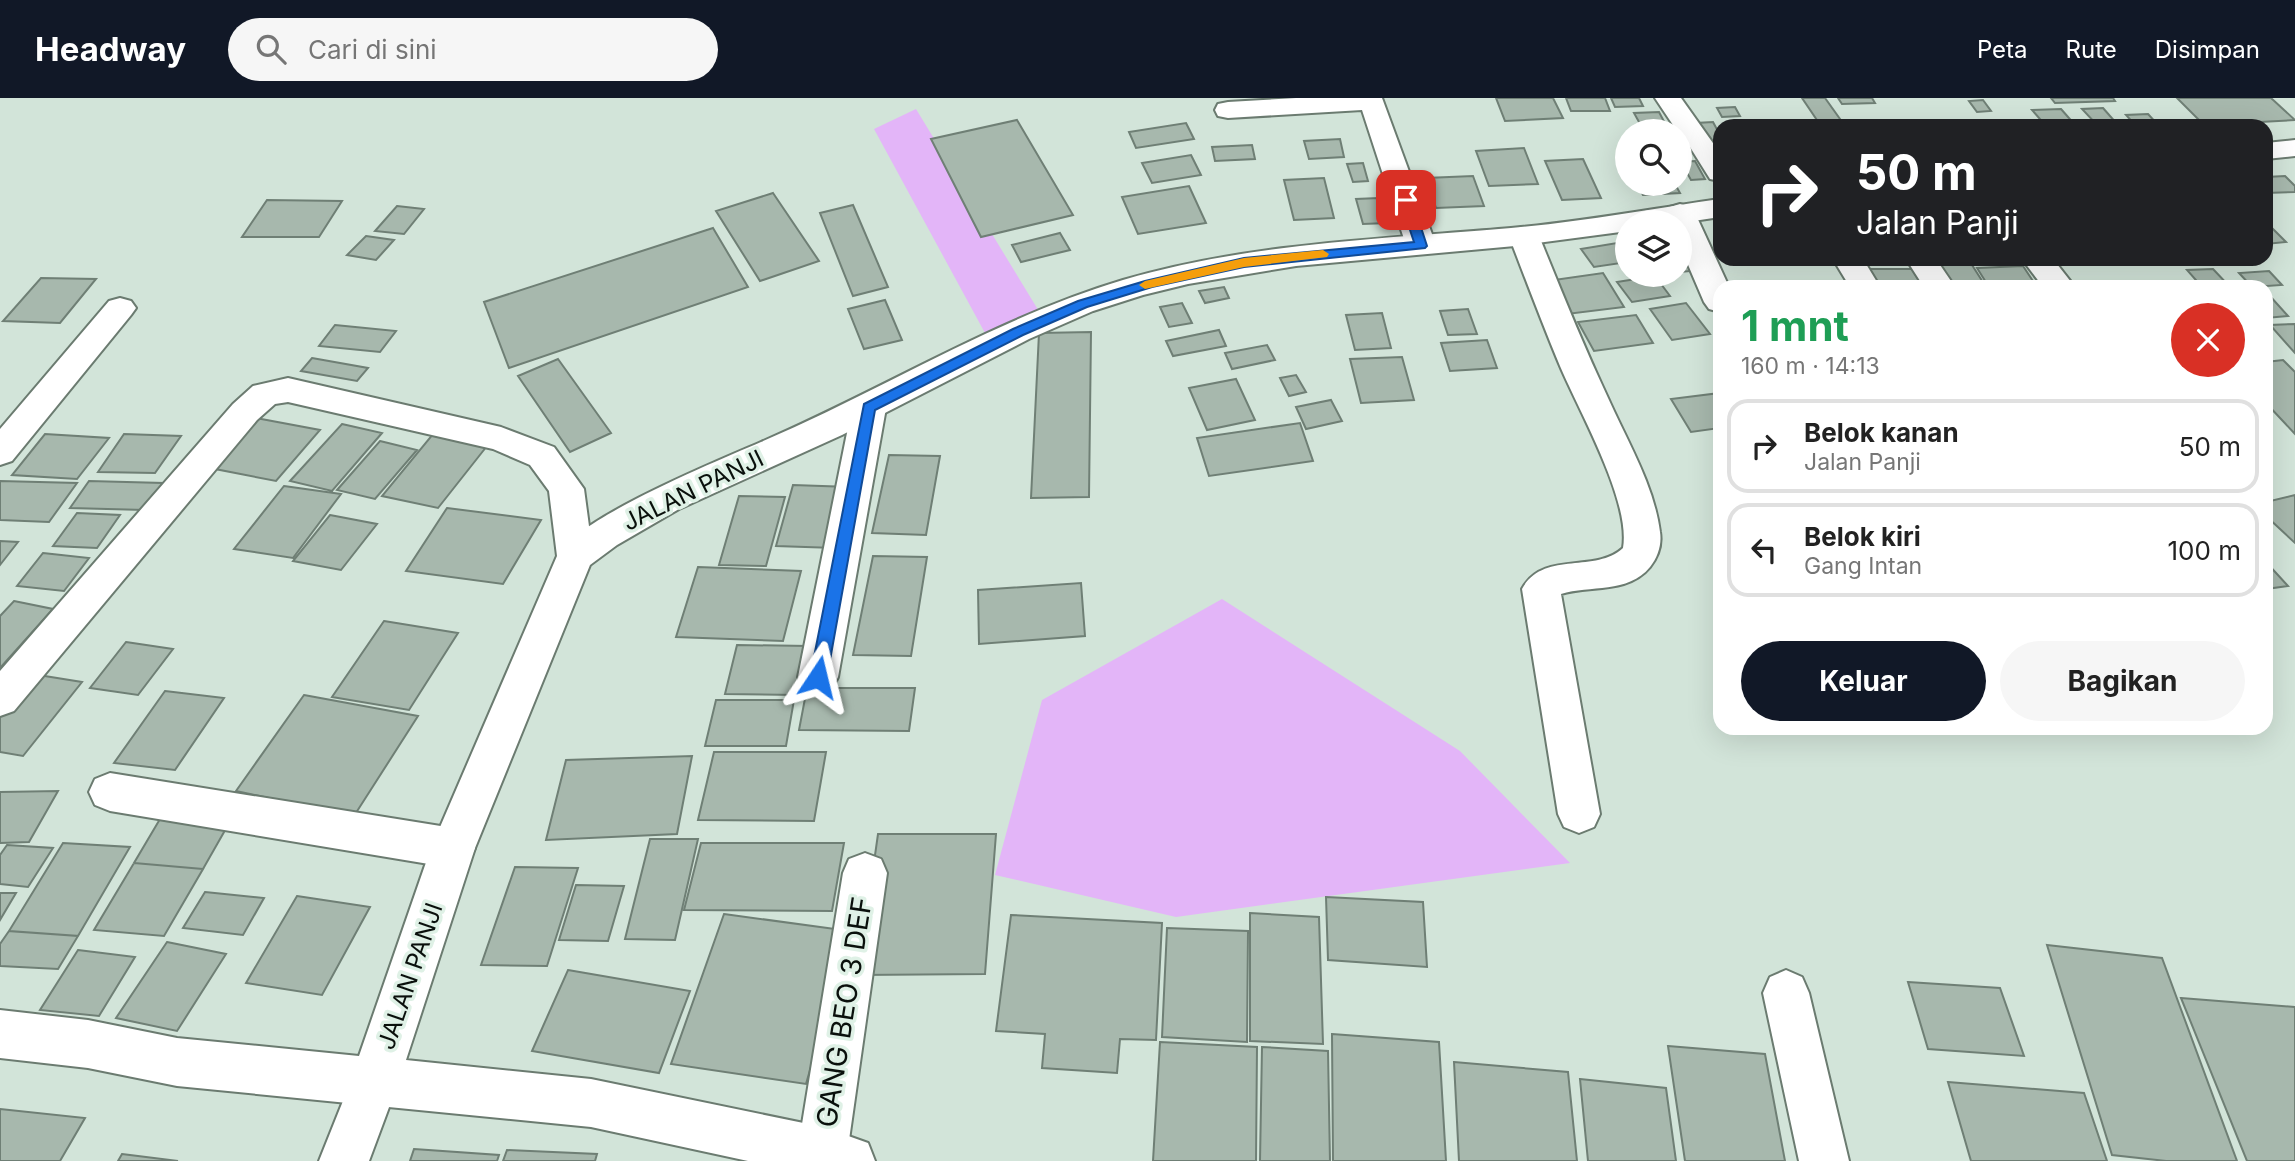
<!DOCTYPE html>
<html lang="id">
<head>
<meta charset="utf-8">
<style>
	:root { --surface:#fff; --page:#f6f6f6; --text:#222; --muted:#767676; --line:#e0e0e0; --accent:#111827 }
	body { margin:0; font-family:Inter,sans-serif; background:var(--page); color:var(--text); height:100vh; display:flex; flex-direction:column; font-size:26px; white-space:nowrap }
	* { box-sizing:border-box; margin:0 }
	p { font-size:23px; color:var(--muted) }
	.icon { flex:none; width:38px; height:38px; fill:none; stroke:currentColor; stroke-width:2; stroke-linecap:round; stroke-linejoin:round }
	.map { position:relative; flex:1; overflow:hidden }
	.details { position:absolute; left:1713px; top:182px; width:560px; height:455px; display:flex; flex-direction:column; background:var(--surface); border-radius:21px; box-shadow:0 7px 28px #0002 }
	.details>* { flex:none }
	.top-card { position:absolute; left:1713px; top:21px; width:560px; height:147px; border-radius:21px; box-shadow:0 7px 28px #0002; background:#202124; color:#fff; overflow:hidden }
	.buttons { position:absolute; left:1615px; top:21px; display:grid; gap:14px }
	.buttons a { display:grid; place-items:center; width:77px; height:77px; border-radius:50%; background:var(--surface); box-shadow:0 7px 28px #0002; font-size:35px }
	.pin { position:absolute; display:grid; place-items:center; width:60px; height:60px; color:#fff; margin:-30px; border-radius:14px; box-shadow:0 4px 10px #0006 }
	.me { position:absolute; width:77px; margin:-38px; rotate:10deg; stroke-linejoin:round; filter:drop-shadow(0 0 5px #0008) }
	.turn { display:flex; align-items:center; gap:24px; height:147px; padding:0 28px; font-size:32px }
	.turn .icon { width:91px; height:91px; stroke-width:2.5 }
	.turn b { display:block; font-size:49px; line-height:60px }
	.round { display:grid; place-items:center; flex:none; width:74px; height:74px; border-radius:37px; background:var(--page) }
	.headline { display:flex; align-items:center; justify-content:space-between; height:119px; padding:0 28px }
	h1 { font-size:42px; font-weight:700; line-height:52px; color:#1e9e55 }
	.button { display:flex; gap:14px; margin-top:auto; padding:14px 28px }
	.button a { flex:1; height:80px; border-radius:42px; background:var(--accent); color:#fff; font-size:28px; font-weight:700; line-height:80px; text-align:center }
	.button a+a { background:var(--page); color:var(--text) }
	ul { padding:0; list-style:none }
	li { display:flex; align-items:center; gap:21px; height:94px; margin:0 14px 10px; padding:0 14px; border:4px solid var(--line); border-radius:21px }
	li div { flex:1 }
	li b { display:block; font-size:26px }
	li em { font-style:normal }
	header { display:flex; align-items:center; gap:42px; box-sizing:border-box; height:98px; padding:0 35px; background:var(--accent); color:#fff }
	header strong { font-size:33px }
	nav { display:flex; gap:38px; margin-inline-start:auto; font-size:24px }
	.search { width:490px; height:63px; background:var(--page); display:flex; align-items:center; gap:18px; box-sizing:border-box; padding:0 24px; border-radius:38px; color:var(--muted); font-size:26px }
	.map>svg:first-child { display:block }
</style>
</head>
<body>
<header>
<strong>Headway</strong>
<div class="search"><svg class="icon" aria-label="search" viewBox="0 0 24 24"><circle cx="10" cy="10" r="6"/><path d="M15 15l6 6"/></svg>Cari di sini</div>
<nav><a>Peta</a><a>Rute</a><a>Disimpan</a></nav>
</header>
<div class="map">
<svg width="2295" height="1063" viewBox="0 0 2295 1063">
	<rect width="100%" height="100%" fill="#d2e4d9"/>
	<path fill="#e3b5f8" d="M916 11 1040 215 991 246 874 31Z
		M1222 501 1460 653 1570 765 1176 819 995 777 1042 602Z"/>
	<path fill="#a7b8ad" stroke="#6f7f75" stroke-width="2" d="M1496 0H1553L1563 20 1505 23Z
		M1566 0H1605L1610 13H1571Z
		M1611 0H1639L1643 8 1615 9Z
		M1802 0H1825L1845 28H1821Z
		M1838 0H1872L1875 5 1842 6Z
		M2051 0H2113L2115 3 2055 5Z
		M2177 0H2271L2295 22 2204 27Z
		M1983 2 1991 13 1977 14 1969 3Z
		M1735 9 1740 18 1722 19 1717 10Z
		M2103 10 2118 27 2098 28 2082 11Z
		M2061 11 2076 28H2046L2032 12Z
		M1659 14 1669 33H1644L1634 15Z
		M2148 16 2159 28H2136L2126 17Z
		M1017 22 1073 117 981 139 931 41Z
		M1713 24 1720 37V46L1709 47 1696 25Z
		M1186 25 1194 41 1136 50 1129 34Z
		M1340 41 1344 59 1309 61 1304 43Z
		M1252 47 1255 61 1215 63 1212 49Z
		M1524 50 1538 86 1489 88 1476 53Z
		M1191 57 1201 77 1152 85 1142 65Z
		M1583 61 1601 100 1562 102 1545 63Z
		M1695 63 1705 81 1691 82 1681 64Z
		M1363 65 1368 83 1353 84 1347 66Z
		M1473 78 1484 108 1436 110 1426 80Z
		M2285 78 2295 88V94L2266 95V79Z
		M1324 80 1334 120 1294 122 1284 82Z
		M1637 86H1675L1680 95 1643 97Z
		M1189 88 1206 125 1138 136 1122 99Z
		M773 95 819 163 760 183 716 113Z
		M1379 100 1387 125 1363 126 1356 101Z
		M267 102 342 103 319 139H242Z
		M853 107 888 189 853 198 820 115Z
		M397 108 424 111 404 136 375 133Z
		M2266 124 2286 144 2266 146Z
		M713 130 748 189 509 270 484 204Z
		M1060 135 1070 152 1021 164 1012 147Z
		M1680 135 1703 172 1680 174Z
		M366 138 394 142 376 162 347 157Z
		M1623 144 1628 151V164L1594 169 1581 151Z
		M1932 167H1972L1986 189H1945Z
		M2023 168 2037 189H1989L1977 170Z
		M1868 171H1912L1922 188 1878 189Z
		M2213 171 2230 189H2202L2187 172Z
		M2269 173 2282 187 2252 189 2239 175Z
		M1603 175 1624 209 1567 216 1547 183Z
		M1655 178 1670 198 1632 204 1617 184Z
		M41 180 96 181 60 225 3 223Z
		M2111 185 2115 189 2065 187Z
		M1224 189 1229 200 1205 205 1199 193Z
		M2266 198H2270L2288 218 2266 220Z
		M885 202 902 242 864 251 848 211Z
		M1182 205 1192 225 1169 229 1160 209Z
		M1686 205 1710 236 1672 242 1650 211Z
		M1468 211 1477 236 1448 237 1440 213Z
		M1382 215 1391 250 1355 252 1346 217Z
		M1636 217 1653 245 1594 253 1578 224Z
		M2295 226V255L2270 227Z
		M335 227 396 233 380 254 319 248Z
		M1219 232 1226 248 1173 258 1166 243Z
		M1091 234 1089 399 1031 400 1039 235Z
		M1487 242 1497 270 1450 273 1441 245Z
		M1267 247 1275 262 1232 271 1225 255Z
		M1402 259 1414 302 1361 305 1350 261Z
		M312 260 368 270 357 283 301 273Z
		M558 261 611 335 570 354 518 278Z
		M2283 262 2295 274V336L2266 305V264Z
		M1296 277 1306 294 1289 298 1280 280Z
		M1236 281 1255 322 1207 332 1189 290Z
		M1720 295V330L1691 334 1671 301Z
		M1331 302 1342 323 1306 331 1296 309Z
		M256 320 320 332 276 383 210 370Z
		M1300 325 1313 363 1209 378 1197 340Z
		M342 326 382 335 332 393 290 383Z
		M45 336 109 340 77 381 12 377Z
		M124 336 181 338 155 375 98 374Z
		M433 336 487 348 438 410 382 398Z
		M380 343 417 352 375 401 337 392Z
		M889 357 940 358 926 437 872 435Z
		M0 383 77 385 49 424 0 422Z
		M89 383 163 385 145 412 70 410Z
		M793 387 850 389 835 450 776 448Z
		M284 388 341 396 293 460 234 451Z
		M2295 397V445L2266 418V404Z
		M739 398 785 399 766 468 719 467Z
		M447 410 541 422 503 486 406 473Z
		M77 415 120 417 97 450 53 448Z
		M330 417 377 426 341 472 293 463Z
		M0 443 18 444 0 467Z
		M43 455 89 460 64 493 17 488Z
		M873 458 927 459 911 558 853 557Z
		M2266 464 2288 488 2266 491Z
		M698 469 801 473 783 543 676 539Z
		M1081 485 1085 538 979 546 978 492Z
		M14 503 53 511 0 570V518Z
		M384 523 458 535 409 612 332 599Z
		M126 544 173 551 138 597 90 590Z
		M737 547 808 548 797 597 725 596Z
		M26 575 82 584 23 658 0 654V606Z
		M807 590H915L909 633 799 632Z
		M165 593 224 600 175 672 114 665Z
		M304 597 418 618 354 718 236 693Z
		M716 602H794L786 648H705Z
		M714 654H826L814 723 698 722Z
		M692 658 677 736 546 742 566 662Z
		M58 693 29 744 0 745V694Z
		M160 721 228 727 203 771 134 765Z
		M878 736H996L985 876 858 877Z
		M650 741H698L675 842 625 841Z
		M63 745 130 749 78 838 9 833Z
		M701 745H844L832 813 684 812Z
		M7 747 53 750 28 789 0 786V757Z
		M134 765 203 771 164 838 94 832Z
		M515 769 578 770 547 868 481 867Z
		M576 787 624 788 608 843 559 842Z
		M205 794 264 800 243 837 183 830Z
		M0 795H16L0 822Z
		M297 798 370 809 322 897 246 885Z
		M1326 799 1423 804 1427 869 1328 862Z
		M1250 815 1319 819 1323 946 1250 943Z
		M724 816 850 833 806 986 671 966Z
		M1011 817 1162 825 1156 942 1120 941 1117 975 1042 970 1045 936 996 933Z
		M1167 830 1248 833 1247 944 1162 939Z
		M9 833 78 838 58 871 0 868V846Z
		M167 844 226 856 177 933 116 920Z
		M2047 847 2162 860 2237 1063H2166L2112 1057Z
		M78 852 135 859 99 918 40 912Z
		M568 872 690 893 659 975 532 953Z
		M1908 884 2000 890 2024 958 1928 951Z
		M2181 900 2295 909V1063H2247Z
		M1332 936 1439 944 1446 1063H1333Z
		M1160 944 1257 949 1256 1063H1153Z
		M1668 948 1765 956 1785 1063H1685Z
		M1262 949 1328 953 1330 1063H1260Z
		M1454 964 1568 974 1577 1063H1459Z
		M1580 981 1666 990 1676 1063H1588Z
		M1948 984 2084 995 2107 1063H1971Z
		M0 1011 85 1020 60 1063H0Z
		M414 1051 499 1057 497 1063H410Z
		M507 1052 597 1056 595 1063H503Z
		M122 1056 178 1063H118Z"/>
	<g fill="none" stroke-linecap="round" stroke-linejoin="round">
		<defs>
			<path id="street" d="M1296 0H1382L1436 147 1432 154 1421 156 1410 154 1406 147 1362 12 1228 20 1218 18 1215 12 1218 6 1228 4Z
				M1655 0H1681L1720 55V83L1710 81 1680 33H1677Z
				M1680 106 1690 109 1695 115 1729 189H1720V214L1709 211 1704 204 1680 148V124H1669L1665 115 1670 109Z
				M1524 129 1535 131 1539 138C1561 192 1583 247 1608 300 1627 343 1654 387 1660 434 1662 446 1658 459 1650 469 1628 496 1590 487 1561 496L1600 716 1594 729 1579 735 1564 729 1558 716 1522 491C1543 452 1595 476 1623 450 1631 403 1579 313 1560 268 1542 225 1526 182 1509 138L1513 131Z
				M1833 161H1863L1880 189H1850Z
				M1906 161H1936L1955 189H1924Z
				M2022 161H2053L2075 189H2043Z
				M120 200 131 203 136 210 131 217 12 363 0 367V331L109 203Z
				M288 280 501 329 554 349 584 391 593 458 588 468 575 472 562 468 557 458 549 393 530 367 493 351 288 304 275 306 257 322 14 613 0 618V573L233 306 253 288Z
				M869 298 881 302 886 310 838 579 832 591 818 595 804 591 798 579 852 310 857 302Z
				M110 675 453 730 468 736 475 750 468 764 453 770 110 713 95 707 89 694 95 681Z
				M865 755 881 761 887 775 846 1063H796L843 775 849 761Z
				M1786 872 1802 879 1809 895 1849 1063H1799L1763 895 1770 879Z
				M374 961 391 968 398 985 369 1063H319L357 968Z"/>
			<path id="secondary" d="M2295 42V58L2266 61V45Z
				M1720 101V119L1680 125 1628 124V133L1515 148 1296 168 1188 186 1143 197 1093 213 1029 241 842 337 679 411 617 447 590 467 475 750 406 962 591 981 823 1029 868 1045 875 1063H748L591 1029 177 988 88 970 0 960V912L88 922 177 940 359 958 431 750 557 458C577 420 717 363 761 344 882 292 996 220 1123 182 1249 145 1381 141 1511 130 1581 124 1650 111 1720 101Z"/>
		</defs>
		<use href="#street" stroke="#6b7b70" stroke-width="4"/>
		<use href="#secondary" stroke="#6b7b70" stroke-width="4"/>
		<use href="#street" fill="#fff" fill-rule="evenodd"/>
		<use href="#secondary" fill="#fff" fill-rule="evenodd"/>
	</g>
	<path fill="#1a73e8" stroke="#114b97" stroke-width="2" d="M1406 98 1412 102 1427 148 1425 150 1244 169 1152 189 1087 209 1023 237 875 312 827 579 824 584H813L810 579 864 306 1013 231 1078 203 1145 183 1244 160 1414 144 1400 102Z"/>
	<path fill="#f59e0b" d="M1323 152 1329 156 1327 159 1244 169 1145 191 1139 187 1145 183 1244 160Z"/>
	<g text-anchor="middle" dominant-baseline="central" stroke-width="7" stroke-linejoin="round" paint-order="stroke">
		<g font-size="24" fill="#0a100c" stroke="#dff1e6">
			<text transform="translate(693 392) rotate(-26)">JALAN PANJI</text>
			<text transform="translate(410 878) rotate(-71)">JALAN PANJI</text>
		</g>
		<g font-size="28" fill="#0a100c" stroke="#dff1e6">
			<text transform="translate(844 914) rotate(-81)">GANG BEO 3 DEF</text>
		</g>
	</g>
</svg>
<div class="buttons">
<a><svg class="icon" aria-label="search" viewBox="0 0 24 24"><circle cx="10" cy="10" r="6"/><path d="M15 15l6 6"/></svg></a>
<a><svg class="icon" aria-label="layers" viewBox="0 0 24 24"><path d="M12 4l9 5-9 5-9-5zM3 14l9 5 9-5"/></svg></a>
</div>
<div class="pin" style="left:1406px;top:102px;background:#d93025"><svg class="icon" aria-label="arrive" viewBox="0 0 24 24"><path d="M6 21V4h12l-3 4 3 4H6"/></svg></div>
<svg class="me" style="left:818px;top:579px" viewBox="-20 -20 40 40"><path d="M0-17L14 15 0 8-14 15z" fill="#1a73e8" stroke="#fff" stroke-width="4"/></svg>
<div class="top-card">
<div class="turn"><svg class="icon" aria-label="right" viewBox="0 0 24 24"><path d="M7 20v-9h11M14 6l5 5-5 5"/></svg><div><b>50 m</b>Jalan Panji</div></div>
</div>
<section class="details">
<div class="headline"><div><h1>1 mnt</h1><p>160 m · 14:13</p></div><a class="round" style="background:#d93025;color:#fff"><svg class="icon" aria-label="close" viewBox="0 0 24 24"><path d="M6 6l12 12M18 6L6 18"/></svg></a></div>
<ul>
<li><svg class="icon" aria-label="right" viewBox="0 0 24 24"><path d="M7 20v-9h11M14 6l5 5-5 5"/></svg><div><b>Belok kanan</b><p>Jalan Panji</p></div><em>50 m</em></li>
<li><svg class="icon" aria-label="left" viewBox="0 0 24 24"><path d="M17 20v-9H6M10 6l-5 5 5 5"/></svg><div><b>Belok kiri</b><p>Gang Intan</p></div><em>100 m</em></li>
</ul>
<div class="button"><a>Keluar</a><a>Bagikan</a></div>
</section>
</div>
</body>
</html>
